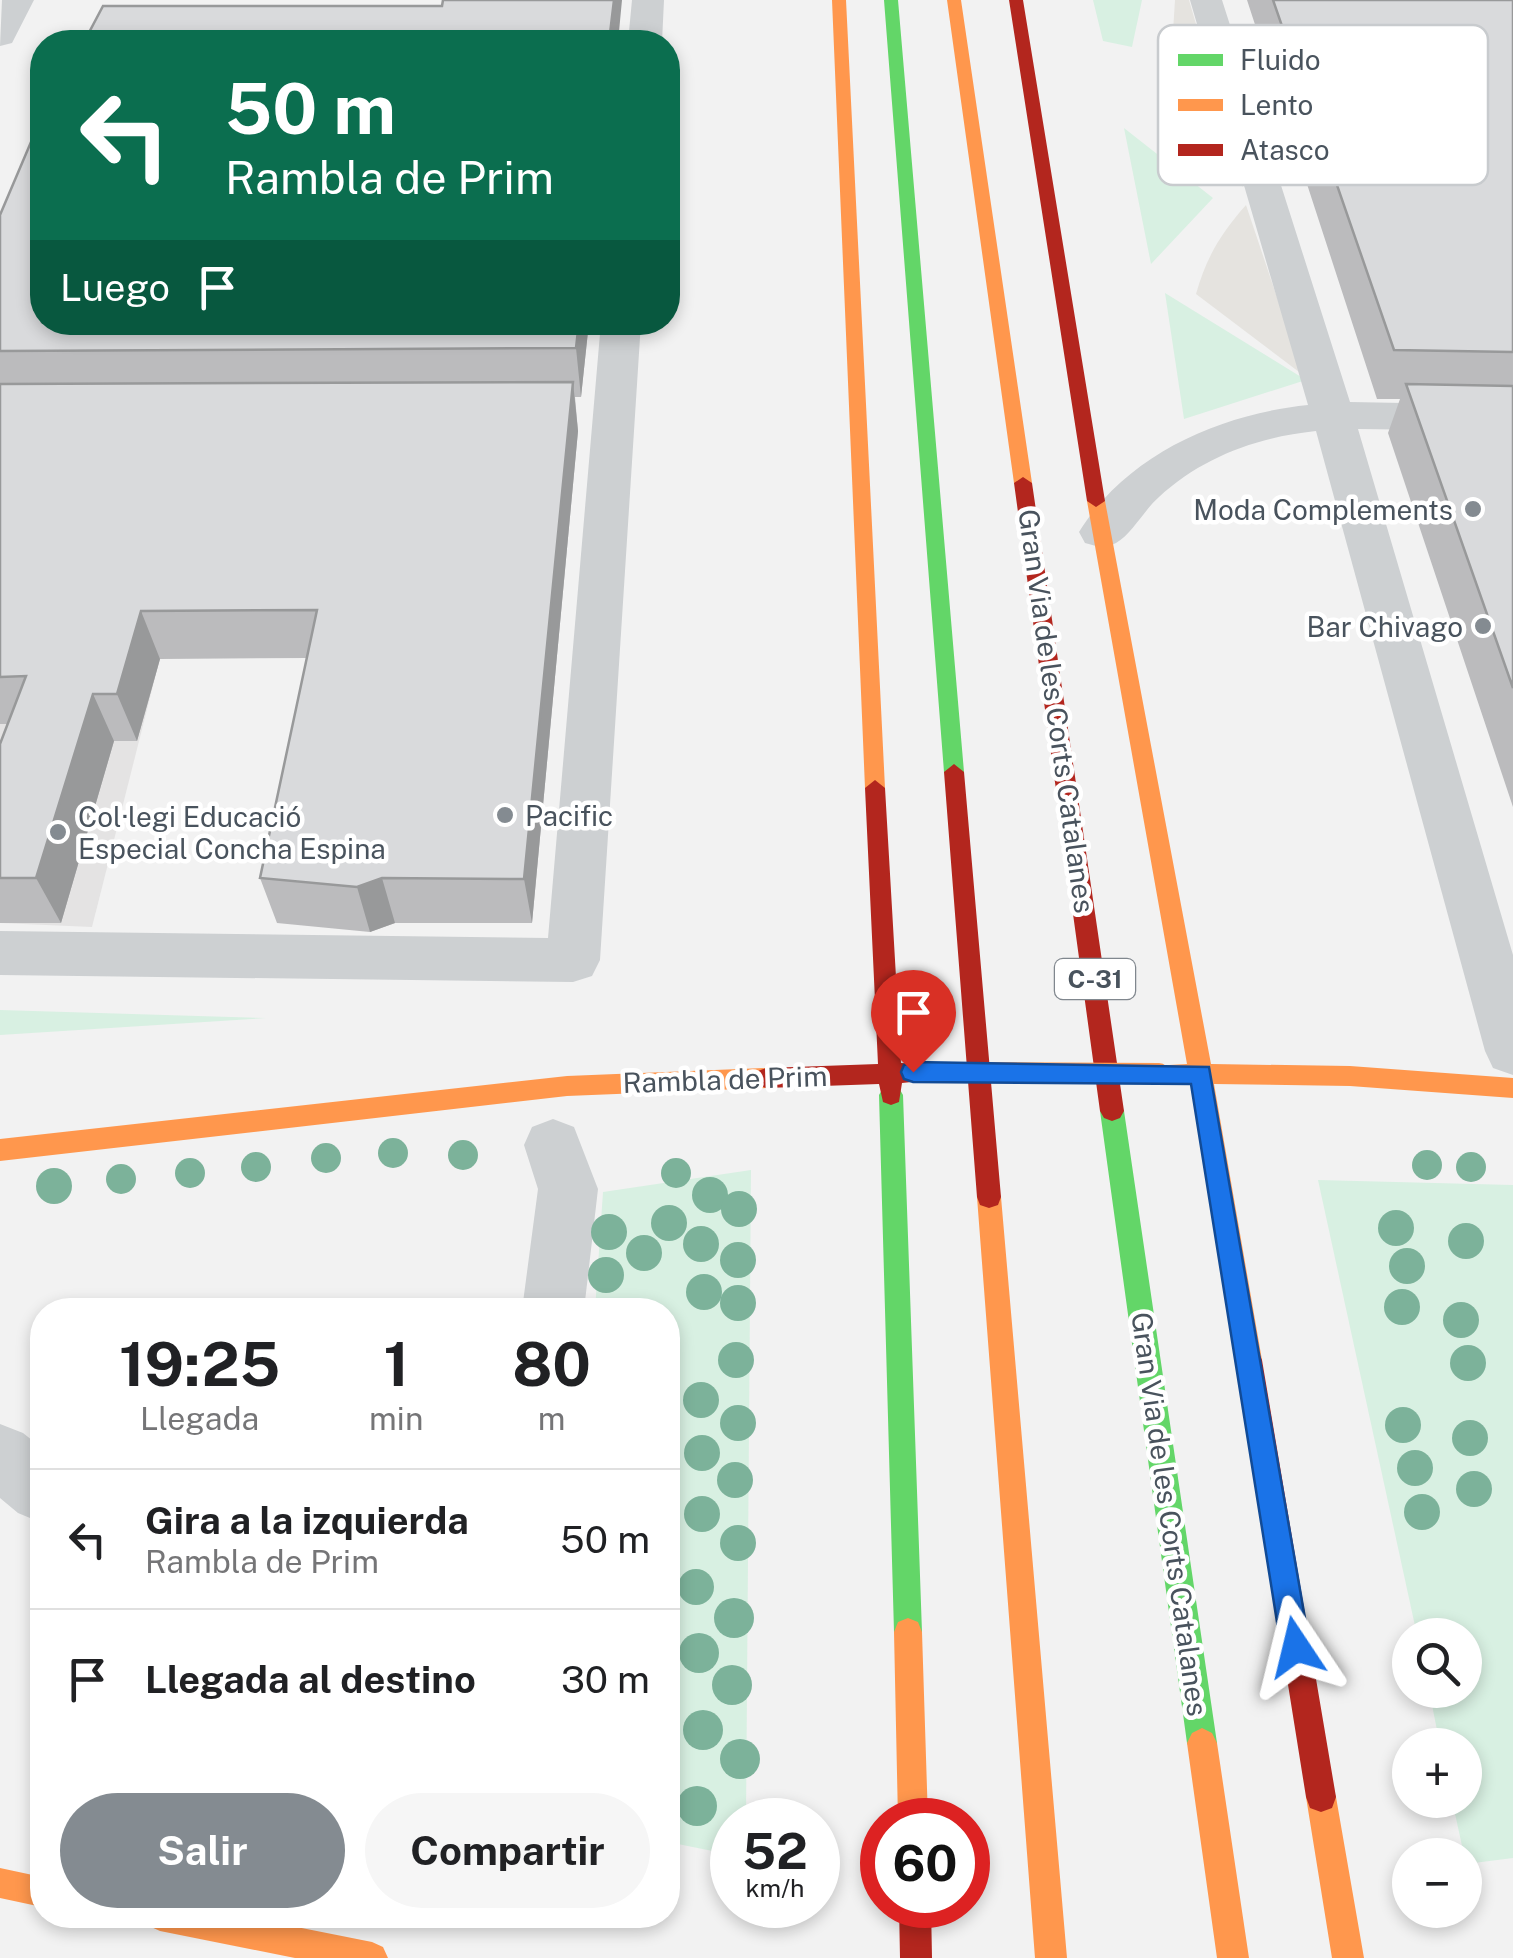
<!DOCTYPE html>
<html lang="es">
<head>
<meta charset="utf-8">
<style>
	:root { --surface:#fff; --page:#f6f6f6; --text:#202124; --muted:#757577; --line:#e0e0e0; --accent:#848b91 }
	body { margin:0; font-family:"Public Sans",sans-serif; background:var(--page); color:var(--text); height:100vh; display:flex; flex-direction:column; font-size:38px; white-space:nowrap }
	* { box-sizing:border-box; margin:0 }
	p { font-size:32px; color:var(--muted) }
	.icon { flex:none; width:55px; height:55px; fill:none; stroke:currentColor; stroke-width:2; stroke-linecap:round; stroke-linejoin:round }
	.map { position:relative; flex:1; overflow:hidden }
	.sheet { position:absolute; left:30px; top:1298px; width:650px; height:630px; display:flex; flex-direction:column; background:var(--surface); border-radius:40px; box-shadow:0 5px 15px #0003 }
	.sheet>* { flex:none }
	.top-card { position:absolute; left:30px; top:30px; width:650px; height:305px; border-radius:40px; box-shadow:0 5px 15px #0003; background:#0b6e4f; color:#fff; overflow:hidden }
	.controls { position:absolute; left:1392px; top:1618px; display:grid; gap:20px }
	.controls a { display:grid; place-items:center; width:90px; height:90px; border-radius:50%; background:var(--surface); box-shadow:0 5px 15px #0003; font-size:50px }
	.speed { position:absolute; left:710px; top:1798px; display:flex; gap:20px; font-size:50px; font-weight:700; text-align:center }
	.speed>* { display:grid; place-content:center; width:130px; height:130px; border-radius:50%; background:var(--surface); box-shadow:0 5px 15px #0003; line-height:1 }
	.speed small { font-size:25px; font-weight:400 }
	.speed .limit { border:15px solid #d22; background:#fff; color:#111 }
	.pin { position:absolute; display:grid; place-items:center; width:85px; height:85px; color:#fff; margin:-102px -42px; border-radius:50% 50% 50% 0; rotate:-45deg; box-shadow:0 0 10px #0007 }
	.pin .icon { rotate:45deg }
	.me { position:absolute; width:110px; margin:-55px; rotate:350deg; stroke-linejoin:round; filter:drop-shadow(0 0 8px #0008) }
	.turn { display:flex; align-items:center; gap:35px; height:210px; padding:0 30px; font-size:45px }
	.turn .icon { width:130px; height:130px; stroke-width:2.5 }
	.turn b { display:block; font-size:70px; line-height:85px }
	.then { display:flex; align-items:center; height:95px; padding:0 30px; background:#0003; gap:20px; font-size:38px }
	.eta { display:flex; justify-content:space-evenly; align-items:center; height:170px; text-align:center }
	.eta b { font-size:60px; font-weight:700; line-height:70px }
	.action { display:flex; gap:20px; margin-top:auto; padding:20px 30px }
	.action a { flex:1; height:115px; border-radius:60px; background:var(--accent); color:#fff; font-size:40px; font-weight:700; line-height:115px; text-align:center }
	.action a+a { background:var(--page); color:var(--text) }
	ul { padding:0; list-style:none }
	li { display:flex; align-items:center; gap:30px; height:140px; padding:0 30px; border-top:2px solid var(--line) }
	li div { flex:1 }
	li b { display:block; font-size:38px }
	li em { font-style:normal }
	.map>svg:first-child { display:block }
</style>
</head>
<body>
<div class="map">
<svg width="1513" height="1958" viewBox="0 0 1513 1958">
	<rect width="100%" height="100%" fill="#f2f2f2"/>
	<path fill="#e4e3e3" d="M158 666 92 927 0 923V668Z"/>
	<path fill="#d8f0e2" d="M1093 0H1142L1132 47 1103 41Z
		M1124 128 1213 198 1151 264Z
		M1165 293 1306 380 1184 419Z
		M0 1010 266 1018 0 1035Z
		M751 1170 746 1820H732V1855L668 1842V1310H595L603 1192Z
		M1318 1180 1513 1185V1858L1466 1864 1452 1800H1465V1745H1440L1429 1690H1465V1635H1417Z"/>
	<path fill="#e5e3df" d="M1175 0H1189L1243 187 1168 112Z
		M1246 205 1303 375 1196 294C1206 258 1221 233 1246 205Z"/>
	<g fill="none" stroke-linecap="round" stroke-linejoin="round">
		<path fill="#cdd0d2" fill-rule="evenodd" d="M2 0H34L12 43 0 46Z
			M632 0H664L662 42H628Z
			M1190 0H1222L1350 402 1513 405V431L1358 429 1513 955V1075L1493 1068 1485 1051 1316 431C1258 437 1202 457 1159 497 1144 510 1132 534 1116 543 1105 549 1096 546 1085 543L1079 532C1127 454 1220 414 1308 405Z
			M601 322H641L600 960 592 976 573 982 0 975V931L548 938Z
			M553 1119 574 1127 598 1189 584 1310H522L538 1189 524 1145 532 1127Z
			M0 1424 23 1433 42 1448V1523L18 1513 0 1498Z"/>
		<path fill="#63d668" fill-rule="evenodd" d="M884 0H898L964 772 954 780 944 772Z
			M891 1085 899 1088 903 1095 922 1632 918 1642 908 1646 898 1642 894 1632 879 1095 883 1088Z
			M1112 1101 1120 1104 1124 1111 1217 1743 1212 1753 1202 1758 1192 1753 1187 1743 1100 1111 1104 1104Z"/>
		<path fill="#ff974d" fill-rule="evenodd" d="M832 0H846L885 788 875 796 865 788Z
			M947 0H961L1032 483 1023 489 1014 483Z
			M1096 495 1105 501 1211 1064 1350 1066 1513 1078V1098L1350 1086 1214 1084 1262 1360 1258 1369 1249 1372 1240 1369 1236 1360 1191 1083 1151 1080 1147 1073 1151 1066 1187 1064 1087 501Z
			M766 1068 774 1071 778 1078 774 1085 766 1088 567 1096 0 1161V1139L567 1076Z
			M989 1186 998 1189 1001 1197 1067 1958H1035L977 1197 980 1189Z
			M908 1618 918 1622 922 1632 928 1820H898L894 1632 898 1622Z
			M1202 1728 1212 1733 1217 1743 1249 1958H1217L1187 1743 1192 1733Z
			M1321 1782 1332 1786 1336 1797 1364 1958H1332L1306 1797 1310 1786Z
			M0 1868 42 1877V1907L0 1898Z
			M144 1915H237L372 1942 383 1947 388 1958H295L160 1931 149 1926Z"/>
		<path fill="#b3261e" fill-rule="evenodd" d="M1009 0H1023L1105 501 1096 507 1087 501Z
			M1023 477 1032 483 1124 1111 1120 1118 1112 1121 1104 1118 1100 1111 1014 483Z
			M954 764 964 772 1001 1197 998 1205 989 1208 980 1205 977 1197 944 772Z
			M875 780 885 788 901 1063 941 1065 945 1072 941 1079 902 1083 899 1102 891 1105 883 1102 879 1084 766 1088 758 1085 754 1078 758 1071 766 1068 878 1064 865 788Z
			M1249 1348 1258 1351 1262 1360 1336 1797 1332 1808 1321 1812 1310 1808 1306 1797 1236 1360 1240 1351Z
			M899 1905H931L932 1958H900Z"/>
		<path stroke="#ff974d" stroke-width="20" d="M939 1072 1159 1073"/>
	</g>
	<g fill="#7cb29a">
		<circle cx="393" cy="1153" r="15"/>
		<circle cx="463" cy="1155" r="15"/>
		<circle cx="326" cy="1158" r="15"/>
		<circle cx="1427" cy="1165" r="15"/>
		<circle cx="256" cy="1167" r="15"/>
		<circle cx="1471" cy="1167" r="15"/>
		<circle cx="190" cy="1173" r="15"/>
		<circle cx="676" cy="1173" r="15"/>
		<circle cx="121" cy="1179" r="15"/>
		<circle cx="54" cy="1186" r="18"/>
		<circle cx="710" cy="1195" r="18"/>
		<circle cx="739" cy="1209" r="18"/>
		<circle cx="669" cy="1223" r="18"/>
		<circle cx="1396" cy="1228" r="18"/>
		<circle cx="609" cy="1232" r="18"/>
		<circle cx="1466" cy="1241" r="18"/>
		<circle cx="701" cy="1244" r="18"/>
		<circle cx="644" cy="1253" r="18"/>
		<circle cx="738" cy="1260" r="18"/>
		<circle cx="1407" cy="1266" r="18"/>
		<circle cx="606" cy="1275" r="18"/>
		<circle cx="704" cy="1292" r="18"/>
		<circle cx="738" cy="1303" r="18"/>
		<circle cx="1402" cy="1307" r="18"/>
		<circle cx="1461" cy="1320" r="18"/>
		<circle cx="736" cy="1360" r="18"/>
		<circle cx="1468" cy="1363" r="18"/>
		<circle cx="701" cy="1400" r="18"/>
		<circle cx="738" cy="1423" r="18"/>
		<circle cx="1403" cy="1425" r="18"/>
		<circle cx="1470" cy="1438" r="18"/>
		<circle cx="702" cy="1453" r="18"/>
		<circle cx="1415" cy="1468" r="18"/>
		<circle cx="735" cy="1480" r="18"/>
		<circle cx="1474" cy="1489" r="18"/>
		<circle cx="1422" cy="1512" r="18"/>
		<circle cx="702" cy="1514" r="18"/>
		<circle cx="738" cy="1543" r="18"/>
		<circle cx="696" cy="1587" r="18"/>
		<circle cx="734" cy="1618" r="20"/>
		<circle cx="699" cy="1653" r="20"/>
		<circle cx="732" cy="1685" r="20"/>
		<circle cx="703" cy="1730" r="20"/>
		<circle cx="740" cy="1759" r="20"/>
		<circle cx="697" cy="1806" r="20"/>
	</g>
	<path fill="#bbbbbd" d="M1247 0H1513V807L1388 433 1400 399H1377Z
		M0 215 589 322 581 397H575L578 431 532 923H395L370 932 277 923 260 878 307 658 160 659 137 741H114L61 923H0V744L8 724H0Z"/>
	<path fill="#98999a" d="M614 0H622L618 42H609Z
		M579 322H589L581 397 576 348Z
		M573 382 578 431 532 923 524 879Z
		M141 611 160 659 137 741 117 694Z
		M93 694 114 741 61 923 36 878Z
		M382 878 395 923 370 932 357 887Z"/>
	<path fill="#d9dadc" stroke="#98999a" stroke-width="2.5" d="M443 0H614L609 42H84L103 6H442Z
		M1273 0H1513V352L1394 350Z
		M42 121V322H579L576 348 0 351V215L31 142Z
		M573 382 524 879 382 878 357 887 260 878 317 610 141 611 117 694H93L36 878H0V744L26 676 0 677V384Z
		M1406 384 1513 386V688Z"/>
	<path fill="#1a73e8" stroke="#114b97" stroke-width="2.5" d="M913 1062 1209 1067 1310 1647 1306 1657 1296 1662 1286 1657 1281 1647 1191 1084 913 1082 904 1079 901 1072 904 1065Z"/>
	<g fill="#848b91" stroke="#fff" stroke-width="4">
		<circle cx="1473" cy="509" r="10"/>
		<circle cx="1483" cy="626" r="10"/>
		<circle cx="505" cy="815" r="10"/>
		<circle cx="58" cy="832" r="10"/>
	</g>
	<g text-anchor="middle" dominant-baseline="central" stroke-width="9" stroke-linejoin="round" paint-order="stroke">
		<rect fill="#fff" stroke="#80878e" stroke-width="2.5" x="1055" y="959" width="80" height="40" rx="8"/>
		<g font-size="25" font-weight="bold" fill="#49535d">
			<text x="1095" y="979">C-31</text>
		</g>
		<g font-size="28" fill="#49535d" stroke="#fff" text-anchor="end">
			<text x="1453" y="509">Moda Complements</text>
			<text x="1463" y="626">Bar Chivago</text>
			<text x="525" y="815" text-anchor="start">Pacific</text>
			<text x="78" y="816" text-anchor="start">Col·legi Educació<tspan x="78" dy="32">Especial Concha Espina</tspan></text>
		</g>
		<g font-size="28" fill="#49535d" stroke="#fff">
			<text transform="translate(1057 711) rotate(82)">Gran Via de les Corts Catalanes</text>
			<text transform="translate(725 1079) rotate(-2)">Rambla de Prim</text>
			<text transform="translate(1170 1514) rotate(82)">Gran Via de les Corts Catalanes</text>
		</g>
	</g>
	<rect x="1158" y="25" width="330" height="160" rx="15" fill="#fff" stroke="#c8cbce" stroke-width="2.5"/>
	<rect x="1178" y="54" width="45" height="12" fill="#63d668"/>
	<rect x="1178" y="99" width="45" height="12" fill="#ff974d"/>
	<rect x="1178" y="144" width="45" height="12" fill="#b3261e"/>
	<g font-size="28" fill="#49535d">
		<text x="1240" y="70">Fluido</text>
		<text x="1240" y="115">Lento</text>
		<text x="1240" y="160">Atasco</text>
	</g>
</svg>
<div class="controls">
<a><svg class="icon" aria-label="search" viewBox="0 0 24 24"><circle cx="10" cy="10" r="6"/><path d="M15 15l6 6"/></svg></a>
<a>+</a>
<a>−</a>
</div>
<div class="speed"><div>52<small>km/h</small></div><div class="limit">60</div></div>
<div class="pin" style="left:913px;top:1072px;background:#d93025"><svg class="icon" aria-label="arrive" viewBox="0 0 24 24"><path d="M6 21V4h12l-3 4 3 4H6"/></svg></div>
<svg class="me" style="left:1296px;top:1647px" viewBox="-20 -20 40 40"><path d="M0-17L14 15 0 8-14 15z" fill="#1a73e8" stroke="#fff" stroke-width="4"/></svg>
<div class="top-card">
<div class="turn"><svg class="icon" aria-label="left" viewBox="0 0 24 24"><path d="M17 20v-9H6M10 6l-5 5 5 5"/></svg><div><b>50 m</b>Rambla de Prim</div></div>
<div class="then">Luego<svg class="icon" aria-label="arrive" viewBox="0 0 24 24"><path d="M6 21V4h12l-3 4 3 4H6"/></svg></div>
</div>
<section class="sheet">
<div class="eta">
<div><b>19:25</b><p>Llegada</p></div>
<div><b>1</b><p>min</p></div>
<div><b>80</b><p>m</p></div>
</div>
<ul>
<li><svg class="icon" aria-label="left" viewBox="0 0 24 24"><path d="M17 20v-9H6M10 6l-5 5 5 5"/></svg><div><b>Gira a la izquierda</b><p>Rambla de Prim</p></div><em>50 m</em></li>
<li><svg class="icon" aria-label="arrive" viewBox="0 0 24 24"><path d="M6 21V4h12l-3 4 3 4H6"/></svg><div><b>Llegada al destino</b></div><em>30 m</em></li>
</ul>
<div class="action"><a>Salir</a><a>Compartir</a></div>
</section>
</div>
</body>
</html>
